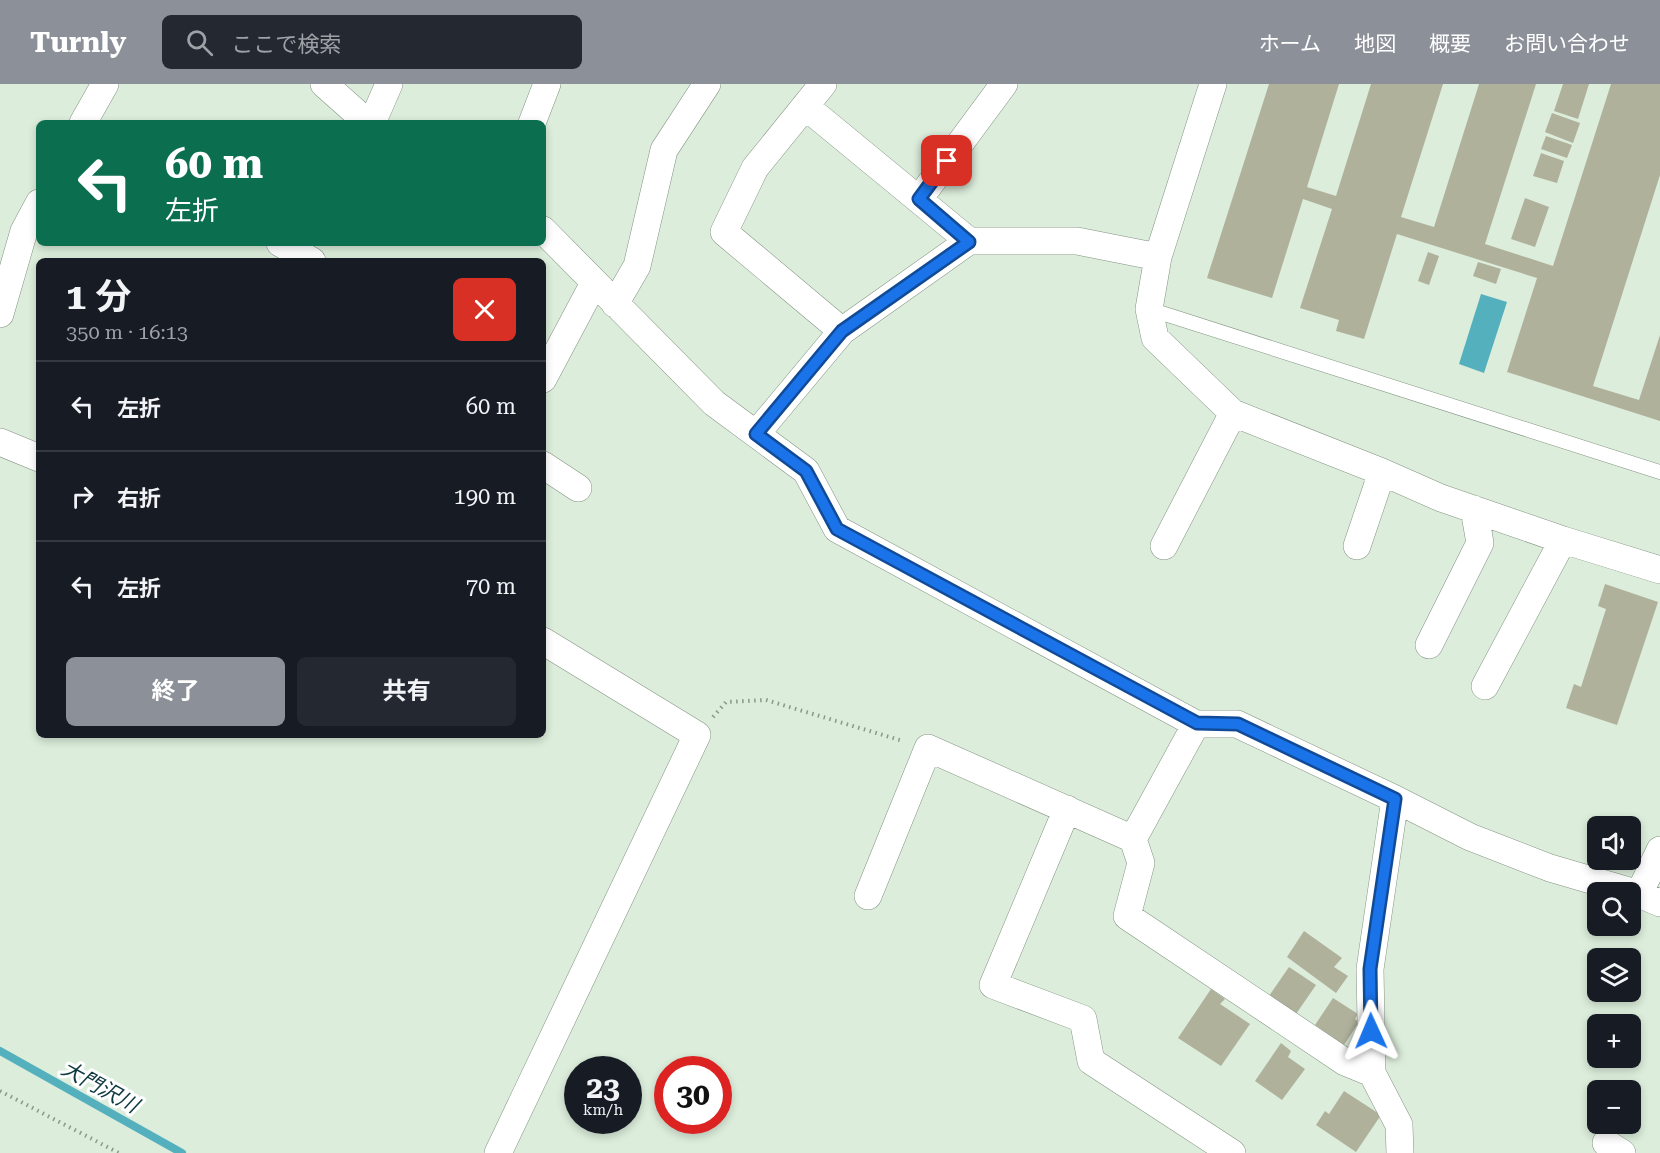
<!DOCTYPE html>
<html lang="ja">
<head>
<meta charset="utf-8">
<style>
	:root { --surface:#171b24; --page:#242831; --text:#f1f3f6; --muted:#9ea1a6; --line:#363941; --accent:#8c9099 }
	body { margin:0; font-family:"Roboto Serif","Noto Sans JP",serif; background:var(--page); color:var(--text); height:100vh; display:flex; flex-direction:column; font-size:22px; white-space:nowrap }
	* { box-sizing:border-box; margin:0 }
	p { font-size:20px; color:var(--muted) }
	.icon { flex:none; width:33px; height:33px; fill:none; stroke:currentColor; stroke-width:2; stroke-linecap:round; stroke-linejoin:round }
	.map { position:relative; flex:1; overflow:hidden }
	.sheet { position:absolute; left:36px; top:174px; width:510px; height:480px; display:flex; flex-direction:column; background:var(--surface); border-radius:9px; box-shadow:0 3px 9px #0003 }
	.sheet>* { flex:none }
	.banner { position:absolute; left:36px; top:36px; width:510px; height:126px; border-radius:9px; box-shadow:0 3px 9px #0003; background:#0b6e4f; color:#fff; overflow:hidden }
	.controls { position:absolute; left:1587px; top:732px; display:grid; gap:12px }
	.controls a { display:grid; place-items:center; width:54px; height:54px; border-radius:9px; background:var(--surface); box-shadow:0 3px 9px #0003; font-size:30px }
	.speed { position:absolute; left:564px; top:972px; display:flex; gap:12px; font-size:30px; font-weight:700; text-align:center }
	.speed>* { display:grid; place-content:center; width:78px; height:78px; border-radius:50%; background:var(--surface); box-shadow:0 3px 9px #0003; line-height:1 }
	.speed small { font-size:15px; font-weight:400 }
	.speed .limit { border:9px solid #d22; background:#fff; color:#111 }
	.pin { position:absolute; display:grid; place-items:center; width:51px; height:51px; color:#fff; margin:-26px; border-radius:12px; box-shadow:0 3px 9px #0006 }
	.me { position:absolute; width:66px; margin:-33px; rotate:359deg; stroke-linejoin:round; filter:drop-shadow(0 0 4px #0008) }
	.turn { display:flex; align-items:center; gap:21px; height:126px; padding:0 30px; font-size:27px }
	.turn .icon { width:78px; height:78px; stroke-width:2.5 }
	.turn b { display:block; font-size:42px; line-height:51px }
	.round { display:grid; place-items:center; flex:none; width:63px; height:63px; border-radius:9px; background:var(--page) }
	.overview { display:flex; align-items:center; justify-content:space-between; height:102px; padding:0 30px }
	h1 { font-size:36px; font-weight:700; line-height:45px }
	.primary-button { display:flex; gap:12px; margin-top:auto; padding:12px 30px }
	.primary-button a { flex:1; height:69px; border-radius:9px; background:var(--accent); color:#fff; font-size:24px; font-weight:700; line-height:69px; text-align:center }
	.primary-button a+a { background:var(--page); color:var(--text) }
	ul { padding:0; list-style:none }
	li { display:flex; align-items:center; gap:18px; height:90px; padding:0 30px; border-top:2px solid var(--line) }
	li div { flex:1 }
	li b { display:block; font-size:22px }
	li em { font-style:normal }
	header { display:flex; align-items:center; gap:36px; box-sizing:border-box; height:84px; padding:0 30px; background:var(--accent); color:#fff }
	header strong { font-size:28px }
	nav { display:flex; gap:33px; margin-inline-start:auto; font-size:21px }
	.search { width:420px; height:54px; background:var(--page); display:flex; align-items:center; gap:15px; box-sizing:border-box; padding:0 21px; border-radius:9px; color:var(--muted); font-size:22px }
	.map>svg:first-child { display:block }
</style>
</head>
<body>
<header>
<strong>Turnly</strong>
<div class="search"><svg class="icon" aria-label="search" viewBox="0 0 24 24"><circle cx="10" cy="10" r="6"/><path d="M15 15l6 6"/></svg>ここで検索</div>
<nav><a>ホーム</a><a>地図</a><a>概要</a><a>お問い合わせ</a></nav>
</header>
<div class="map">
<svg width="1660" height="1069" viewBox="0 0 1660 1069">
	<rect width="100%" height="100%" fill="#dceddb"/>
	<path fill="#55b0be" d="M1481 210 1507 218 1484 289 1459 280Z"/>
	<g fill="none" stroke-linecap="round" stroke-linejoin="round">
		<path stroke="#55b0be" stroke-width="8" d="M0 967 182 1069"/>
	</g>
	<path fill="#afb19b" d="M1269 0H1339L1307 103 1336 112 1371 0H1443L1401 133 1434 143 1479 0H1536L1485 160 1553 182 1611 0H1660V91L1593 302 1639 316 1660 251V337L1507 288 1537 194 1397 150 1364 255 1336 247 1339 236 1300 224 1332 125 1303 115 1272 214 1207 194Z
		M1563 0H1589L1578 35 1554 27Z
		M1552 29 1580 39 1573 59 1545 48Z
		M1546 52 1572 61 1567 74 1541 65Z
		M1541 69 1564 77 1557 99 1533 92Z
		M1525 114 1549 123 1535 163 1511 155Z
		M1428 168 1439 172 1429 201 1418 197Z
		M1478 178 1501 185 1496 200 1473 192Z
		M1605 500 1658 518 1617 641 1566 624 1574 600 1581 603 1606 525 1598 522Z
		M1304 847 1342 874 1334 883 1348 892 1336 909 1287 873Z
		M1289 883 1316 901 1296 930 1269 912Z
		M1211 905 1225 915 1220 920 1250 940 1221 982 1178 954Z
		M1333 914 1358 930 1355 935 1359 938 1344 961 1315 941Z
		M1281 959 1291 967 1288 973 1305 985 1282 1016 1255 997Z
		M1344 1007 1381 1031 1356 1068 1316 1041 1325 1027 1329 1030Z"/>
	<g fill="none" stroke-linecap="round" stroke-linejoin="round">
		<defs>
			<path id="lane" d="M1149 225 1660 388"/>
			<path id="street" d="M324 0 368 39
				M823 0 755 84 724 148 842 247
				M1213 0 1158 173 1149 225 1155 254 1233 329 1382 388 1441 414 1563 456 1660 486
				M805 22 969 157
				M83 39 105 0
				M372 39 389 0
				M532 39 547 0
				M919 115 1004 0
				M543 146 714 319 806 387 837 445 1196 640H1237L1395 715 1470 753 1550 784 1639 810 1660 819
				M280 159 312 177
				M615 220 637 182 664 66 707 0
				M0 230 24 147 39 119
				M543 295 594 199
				M756 350 842 247 969 157H1077L1158 173
				M0 358 39 374
				M543 381 578 404
				M1164 462 1233 329
				M1357 462 1382 388
				M1429 561 1480 459 1474 425
				M1485 602 1563 456
				M1395 715 1370 885 1372 989 1399 1041 1400 1069
				M1067 725 993 901 1083 935 1091 977 1232 1069
				M1133 755 1196 640
				M1639 810 1660 766
				M868 812 928 664 1133 755 1141 779 1127 832 1345 978 1372 989
				M1606 1059 1622 1069
				M498 1069 697 651 543 557"/>
		</defs>
		<use href="#lane" stroke="#849483" stroke-width="15"/>
		<use href="#street" stroke="#849483" stroke-width="28"/>
		<path stroke="#8b978a" stroke-width="4" stroke-dasharray="1.5 4.5" stroke-linecap="butt" d="M713 633 726 618 766 616 903 657
			M0 1007 119 1069"/>
		<use href="#lane" stroke="#fff" stroke-width="14"/>
		<use href="#street" stroke="#fff" stroke-width="27"/>
	</g>
	<g fill="none" stroke-linecap="round" stroke-linejoin="round">
		<defs>
			<path id="route" d="M947 77 919 115 969 158 842 247 756 350 806 387 837 445 1197 639 1238 640 1395 715 1370 885 1371 947"/>
		</defs>
		<use href="#route" stroke="#114b97" stroke-width="15"/>
		<use href="#route" stroke="#1a73e8" stroke-width="10"/>
	</g>
	<g text-anchor="middle" dominant-baseline="central" stroke-width="6" stroke-linejoin="round" paint-order="stroke">
		<g font-size="21" font-style="italic" fill="#0d393f" stroke="#fff">
			<text transform="translate(100 1003) rotate(29)">大門沢川</text>
		</g>
	</g>
</svg>
<div class="controls">
<a><svg class="icon" aria-label="sound" viewBox="0 0 24 24"><path d="M4 9h4l5-4v14l-5-4H4zM17 9q2 3 0 6"/></svg></a>
<a><svg class="icon" aria-label="search" viewBox="0 0 24 24"><circle cx="10" cy="10" r="6"/><path d="M15 15l6 6"/></svg></a>
<a><svg class="icon" aria-label="layers" viewBox="0 0 24 24"><path d="M12 4l9 5-9 5-9-5zM3 14l9 5 9-5"/></svg></a>
<a>+</a>
<a>−</a>
</div>
<div class="speed"><div>23<small>km/h</small></div><div class="limit">30</div></div>
<div class="pin" style="left:947px;top:77px;background:#d93025"><svg class="icon" aria-label="arrive" viewBox="0 0 24 24"><path d="M6 21V4h12l-3 4 3 4H6"/></svg></div>
<svg class="me" style="left:1371px;top:947px" viewBox="-20 -20 40 40"><path d="M0-17L14 15 0 8-14 15z" fill="#1a73e8" stroke="#fff" stroke-width="4"/></svg>
<div class="banner">
<div class="turn"><svg class="icon" aria-label="left" viewBox="0 0 24 24"><path d="M17 20v-9H6M10 6l-5 5 5 5"/></svg><div><b>60 m</b>左折</div></div>
</div>
<section class="sheet">
<div class="overview"><div><h1>1 分</h1><p>350 m · 16:13</p></div><a class="round" style="background:#d93025;color:#fff"><svg class="icon" aria-label="close" viewBox="0 0 24 24"><path d="M6 6l12 12M18 6L6 18"/></svg></a></div>
<ul>
<li><svg class="icon" aria-label="left" viewBox="0 0 24 24"><path d="M17 20v-9H6M10 6l-5 5 5 5"/></svg><div><b>左折</b></div><em>60 m</em></li>
<li><svg class="icon" aria-label="right" viewBox="0 0 24 24"><path d="M7 20v-9h11M14 6l5 5-5 5"/></svg><div><b>右折</b></div><em>190 m</em></li>
<li><svg class="icon" aria-label="left" viewBox="0 0 24 24"><path d="M17 20v-9H6M10 6l-5 5 5 5"/></svg><div><b>左折</b></div><em>70 m</em></li>
</ul>
<div class="primary-button"><a>終了</a><a>共有</a></div>
</section>
</div>
</body>
</html>
